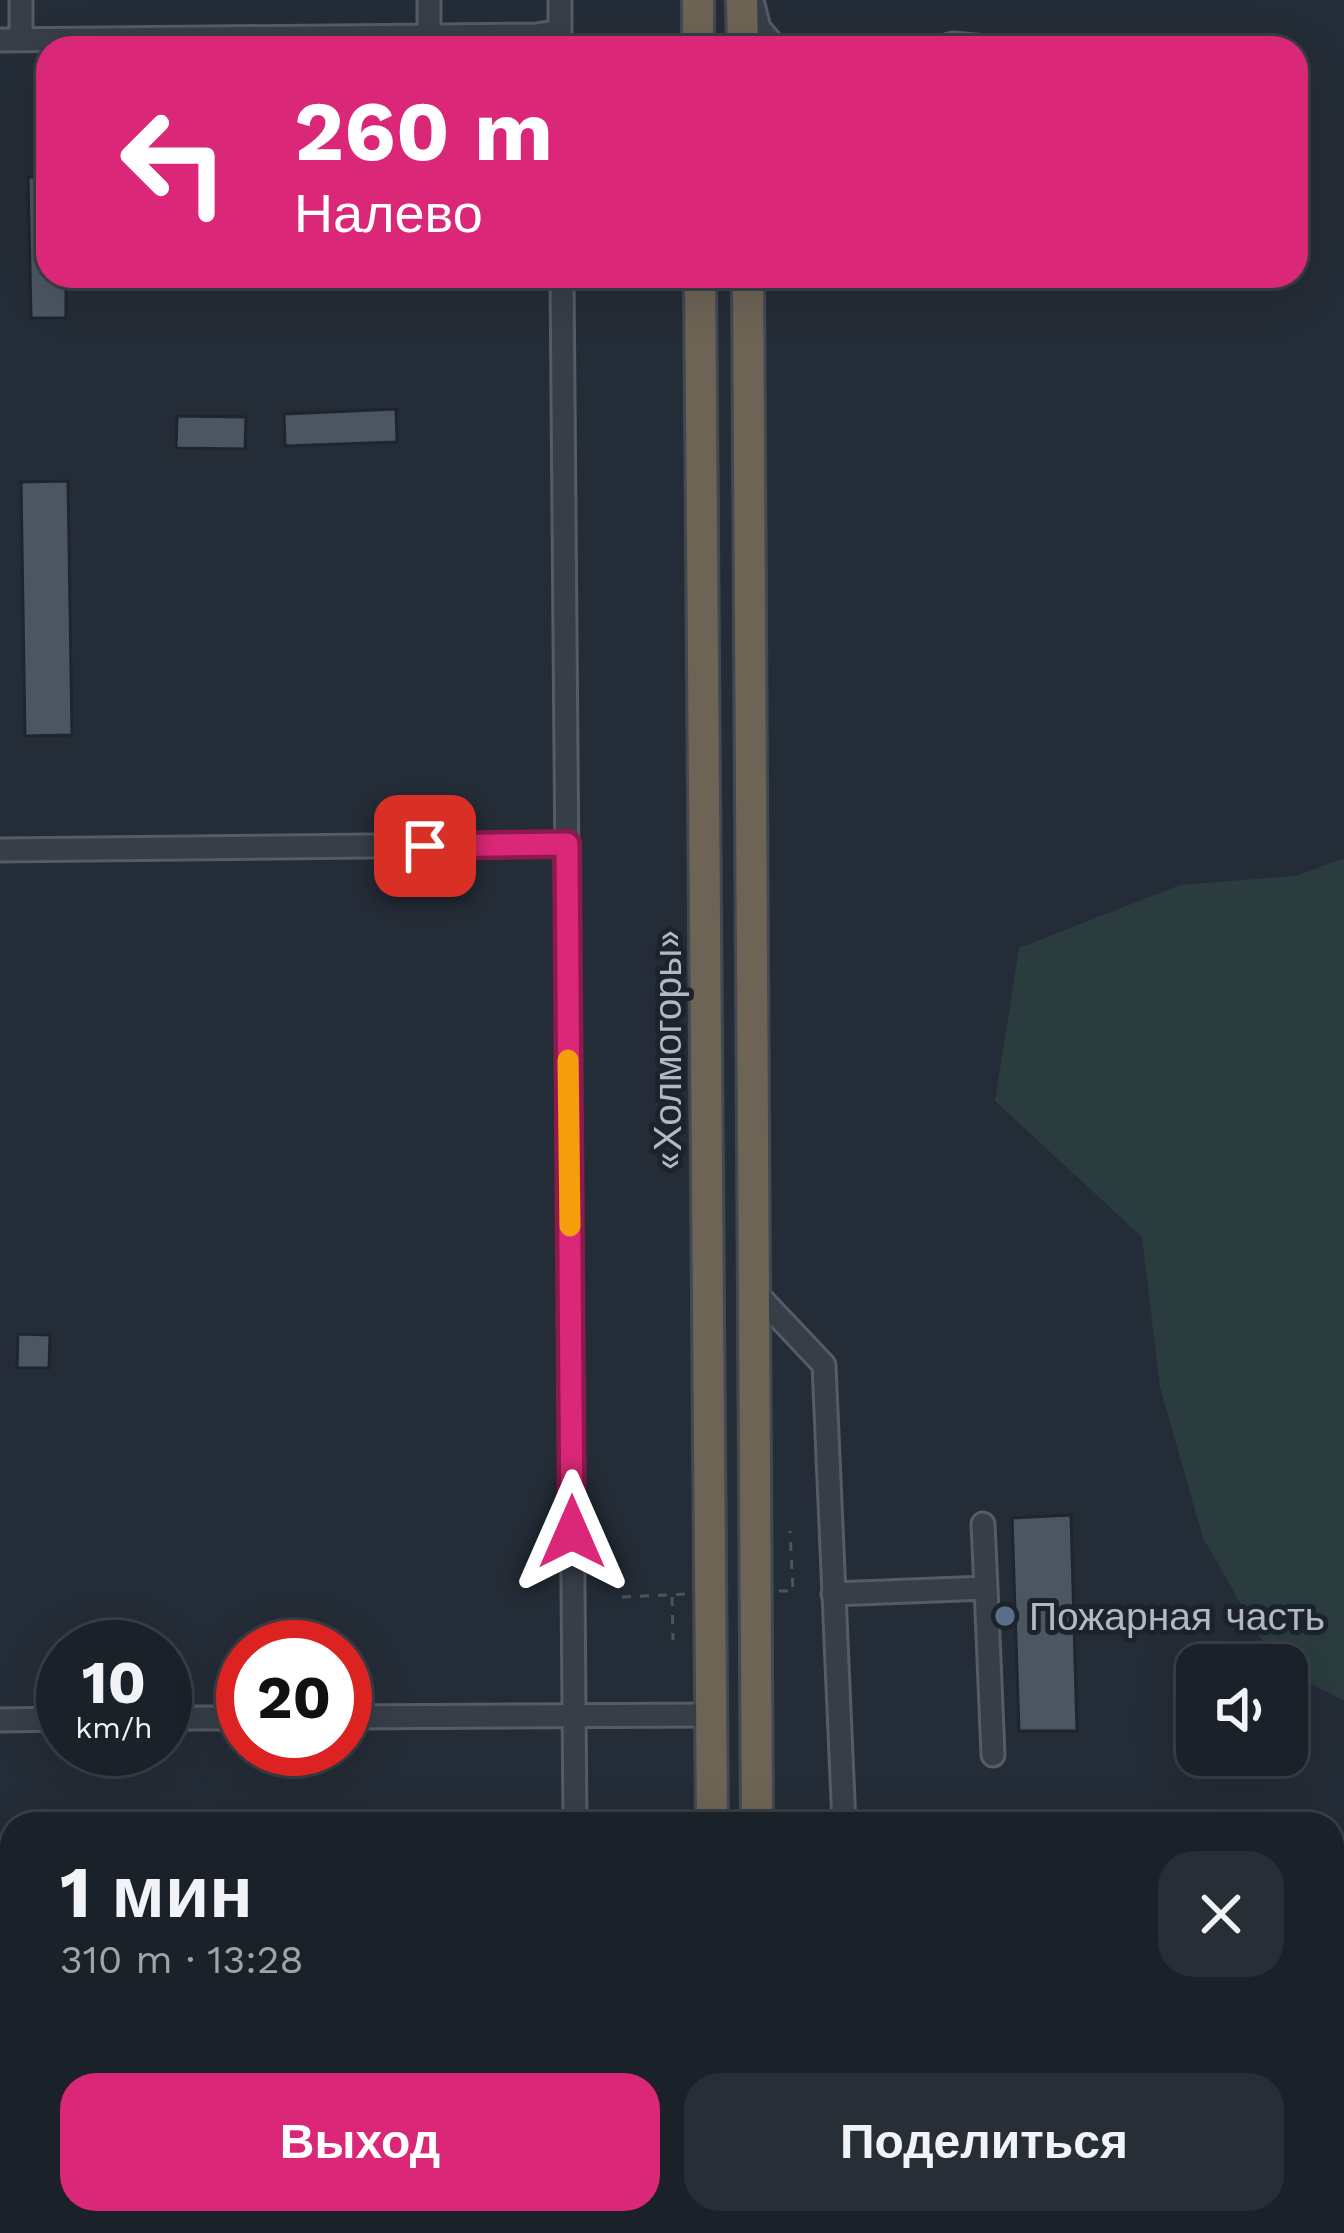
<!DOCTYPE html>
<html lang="ru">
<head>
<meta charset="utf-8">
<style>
	:root { --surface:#1b2129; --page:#282e35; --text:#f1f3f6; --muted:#a0a3a8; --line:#393e46; --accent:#db2777 }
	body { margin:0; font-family:"Work Sans",sans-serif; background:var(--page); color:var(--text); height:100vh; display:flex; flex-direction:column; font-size:45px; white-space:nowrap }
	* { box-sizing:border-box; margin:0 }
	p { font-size:39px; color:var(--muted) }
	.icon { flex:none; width:66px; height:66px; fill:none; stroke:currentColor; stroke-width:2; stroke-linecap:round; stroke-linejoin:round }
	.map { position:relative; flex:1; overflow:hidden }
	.sheet { position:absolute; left:0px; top:1812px; width:1344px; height:423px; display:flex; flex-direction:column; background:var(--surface); border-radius:36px 36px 0 0; box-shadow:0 12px 48px #0002,0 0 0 3px var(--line) }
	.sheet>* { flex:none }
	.guide { position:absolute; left:36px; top:36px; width:1272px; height:252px; border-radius:36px; box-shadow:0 12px 48px #0002,0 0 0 3px var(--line); background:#db2777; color:#fff; overflow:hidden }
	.controls { position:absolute; left:1176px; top:1644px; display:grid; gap:24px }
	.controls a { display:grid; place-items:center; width:132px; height:132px; border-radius:24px; background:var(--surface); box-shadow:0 12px 48px #0002,0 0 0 3px var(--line); font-size:60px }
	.speed { position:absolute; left:36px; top:1620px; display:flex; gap:24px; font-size:60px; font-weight:700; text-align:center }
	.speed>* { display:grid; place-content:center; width:156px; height:156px; border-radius:50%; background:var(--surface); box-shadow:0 12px 48px #0002,0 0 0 3px var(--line); line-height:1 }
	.speed small { font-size:30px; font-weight:400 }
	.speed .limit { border:18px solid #d22; background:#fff; color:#111 }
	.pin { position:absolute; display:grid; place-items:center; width:102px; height:102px; color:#fff; margin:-51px; border-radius:24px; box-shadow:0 6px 18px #0006 }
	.me { position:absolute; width:132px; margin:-66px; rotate:0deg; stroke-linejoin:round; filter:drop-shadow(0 0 9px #0008) }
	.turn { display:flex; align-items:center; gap:42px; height:252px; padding:0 60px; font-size:54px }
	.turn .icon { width:156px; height:156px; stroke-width:2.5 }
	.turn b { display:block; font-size:84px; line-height:102px }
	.round { display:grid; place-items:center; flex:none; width:126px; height:126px; border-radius:36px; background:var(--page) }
	.headline { display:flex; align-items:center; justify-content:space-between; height:204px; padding:0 60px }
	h1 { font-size:72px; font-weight:700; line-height:90px }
	.action { display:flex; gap:24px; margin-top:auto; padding:24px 60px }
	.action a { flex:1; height:138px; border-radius:36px; background:var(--accent); color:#fff; font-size:48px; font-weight:700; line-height:138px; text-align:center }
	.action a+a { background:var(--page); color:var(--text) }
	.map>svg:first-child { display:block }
</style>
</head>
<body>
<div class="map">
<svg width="1344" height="2233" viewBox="0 0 1344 2233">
	<rect width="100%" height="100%" fill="#242c37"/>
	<path fill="#2a3c3d" d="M1344 858V1701L1287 1671V1665H1276L1203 1538 1160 1387 1142 1237 995 1101 1019 948 1180 885 1296 876Z
		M1131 2223H1301L1305 2233H1127Z"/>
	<path fill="#4c5663" stroke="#1e252f" stroke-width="3" d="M28 177H48V276H66V318H31Z
		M396 409 397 442 285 446 284 414Z
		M177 416 246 417 245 449 176 448Z
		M68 481 72 735 25 736 21 482Z
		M18 1334 50 1335 49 1368H17Z
		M1071 1515 1077 1731H1019L1012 1518Z"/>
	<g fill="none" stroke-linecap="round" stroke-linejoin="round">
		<defs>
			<path id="minor" d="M21 0V40
				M560 0V48
				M752 0 759 28 776 48
				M429 36V0
				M0 40 537 35 560 31
				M940 48 953 44 997 48
				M562 276 575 1824
				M0 850 567 844
				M754 1291 824 1365 844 1824
				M983 1524 986 1588
				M833 1594 986 1588 993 1755
				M345 1717 711 1715
				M165 1718H243
				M0 1720 63 1719
				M0 2129H12
				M29 2223 30 2233
				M247 2223V2233
				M578 2223V2233
				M1005 2223 1006 2233"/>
			<path id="highway" d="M698 0V48
				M742 0 743 48
				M700 276 712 1824
				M748 276 757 1824
				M716 2223V2233
				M761 2223V2233"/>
		</defs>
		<use href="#minor" stroke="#555c66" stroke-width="27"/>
		<use href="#highway" stroke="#424953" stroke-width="36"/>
		<path stroke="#47575a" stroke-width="3" stroke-dasharray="9 9" stroke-linecap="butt" d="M779 1591H793L790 1531
			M622 1597 686 1594
			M672 1597 673 1640"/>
		<use href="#minor" stroke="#373e48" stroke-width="21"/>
		<use href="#highway" stroke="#6d6455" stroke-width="30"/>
	</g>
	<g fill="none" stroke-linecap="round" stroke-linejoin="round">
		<defs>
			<path id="route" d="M425 846 567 844 572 1532"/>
		</defs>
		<use href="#route" stroke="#8e194d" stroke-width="30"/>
		<use href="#route" stroke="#db2777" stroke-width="21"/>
		<path stroke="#f59e0b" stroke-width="21" d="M568 1060 570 1226"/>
	</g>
	<circle fill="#5c6f8a" stroke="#1c232d" stroke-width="4.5" cx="1005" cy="1616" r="12"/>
	<g text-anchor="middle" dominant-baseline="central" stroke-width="10" stroke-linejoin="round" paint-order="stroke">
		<g font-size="39" fill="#b2b9c4" stroke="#1c232d">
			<text transform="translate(667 1050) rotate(-90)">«Холмогоры»</text>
		</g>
		<g font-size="39" fill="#b2b9c4" stroke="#1c232d" text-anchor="start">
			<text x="1029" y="1616">Пожарная часть</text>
		</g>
	</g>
</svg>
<div class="controls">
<a><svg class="icon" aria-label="sound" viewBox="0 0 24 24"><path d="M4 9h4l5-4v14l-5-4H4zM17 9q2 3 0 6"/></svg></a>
</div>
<div class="speed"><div>10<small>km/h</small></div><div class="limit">20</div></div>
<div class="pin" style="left:425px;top:846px;background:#d93025"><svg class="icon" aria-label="arrive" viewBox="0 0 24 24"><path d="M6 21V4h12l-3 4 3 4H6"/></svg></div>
<svg class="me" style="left:572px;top:1532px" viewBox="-20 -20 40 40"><path d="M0-17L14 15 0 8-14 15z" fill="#db2777" stroke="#fff" stroke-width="4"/></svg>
<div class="guide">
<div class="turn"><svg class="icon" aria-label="left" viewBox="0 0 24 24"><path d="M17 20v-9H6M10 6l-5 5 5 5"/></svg><div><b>260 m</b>Налево</div></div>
</div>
<section class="sheet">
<div class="headline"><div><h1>1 мин</h1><p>310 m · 13:28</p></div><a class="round"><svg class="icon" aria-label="close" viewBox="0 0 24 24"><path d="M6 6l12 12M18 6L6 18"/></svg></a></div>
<div class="action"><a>Выход</a><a>Поделиться</a></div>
</section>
</div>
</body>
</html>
